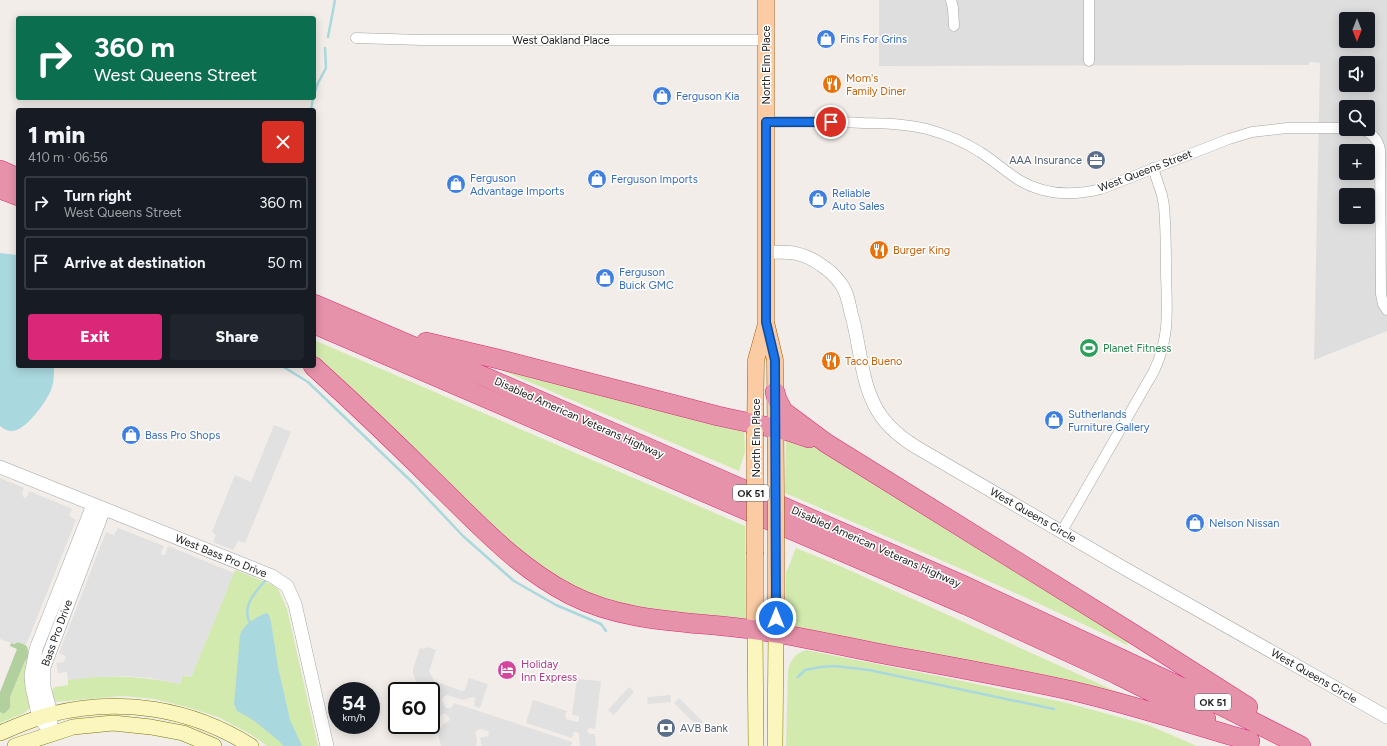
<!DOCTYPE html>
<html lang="en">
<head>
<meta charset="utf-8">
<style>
	:root { --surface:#171b24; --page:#20242c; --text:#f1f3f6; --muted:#9ea1a6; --line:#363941; --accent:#db2777 }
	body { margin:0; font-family:Figtree,sans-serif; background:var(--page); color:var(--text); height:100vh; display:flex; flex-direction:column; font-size:15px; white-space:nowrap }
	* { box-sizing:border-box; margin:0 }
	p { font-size:13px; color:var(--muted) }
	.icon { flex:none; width:22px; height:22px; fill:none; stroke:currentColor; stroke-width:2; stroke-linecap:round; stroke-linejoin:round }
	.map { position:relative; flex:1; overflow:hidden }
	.details { position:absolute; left:16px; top:108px; width:300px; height:260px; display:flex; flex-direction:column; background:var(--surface); border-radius:4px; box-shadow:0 2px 10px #0003 }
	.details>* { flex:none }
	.banner { position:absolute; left:16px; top:16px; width:300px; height:84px; border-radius:4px; box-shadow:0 2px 10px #0003; background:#0b6e4f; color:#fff; overflow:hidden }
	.needle { width:26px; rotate:180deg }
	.buttons { position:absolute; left:1339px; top:12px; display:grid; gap:8px }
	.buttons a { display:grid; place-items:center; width:36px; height:36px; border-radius:4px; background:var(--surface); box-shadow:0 2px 10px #0003; font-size:20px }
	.speed { position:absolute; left:328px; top:682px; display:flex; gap:8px; font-size:20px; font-weight:700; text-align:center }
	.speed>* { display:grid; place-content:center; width:52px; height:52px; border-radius:50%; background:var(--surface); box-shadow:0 2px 10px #0003; line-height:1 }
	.speed small { font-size:10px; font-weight:400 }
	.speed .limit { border:2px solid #111; border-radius:6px; background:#fff; color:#111 }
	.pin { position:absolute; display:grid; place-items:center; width:34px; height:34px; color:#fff; margin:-17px; border:2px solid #fff; border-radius:50%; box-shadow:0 1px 4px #0007 }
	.me { position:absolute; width:44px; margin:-22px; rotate:0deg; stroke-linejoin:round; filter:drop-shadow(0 0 3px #0008) }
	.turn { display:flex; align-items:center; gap:14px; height:84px; padding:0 12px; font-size:18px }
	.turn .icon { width:52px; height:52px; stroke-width:2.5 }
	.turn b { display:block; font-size:28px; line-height:34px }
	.round { display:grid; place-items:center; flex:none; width:42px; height:42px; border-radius:4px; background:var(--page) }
	.head { display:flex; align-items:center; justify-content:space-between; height:68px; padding:0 12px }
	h1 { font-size:24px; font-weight:800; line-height:30px }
	.button { display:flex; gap:8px; margin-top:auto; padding:8px 12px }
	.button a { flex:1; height:46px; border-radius:4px; background:var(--accent); color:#fff; font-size:16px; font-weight:800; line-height:46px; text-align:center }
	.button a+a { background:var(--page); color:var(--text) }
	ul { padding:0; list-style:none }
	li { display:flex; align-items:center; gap:12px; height:54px; margin:0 8px 6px; padding:0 4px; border:2px solid var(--line); border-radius:4px }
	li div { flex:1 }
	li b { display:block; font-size:15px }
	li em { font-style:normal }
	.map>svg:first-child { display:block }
</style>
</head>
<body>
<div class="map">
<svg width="1387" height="746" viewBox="0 0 1387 746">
	<rect width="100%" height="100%" fill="#f2ede8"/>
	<path fill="#dfdedf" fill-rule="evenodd" d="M879 0H1387V331L1314 360 1320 63 1309 62V65L879 66ZM1346 19H1368V41H1346ZM1346 63H1368V85H1346ZM1346 107H1368V129H1346ZM1346 151H1368V173H1346ZM1346 195H1368V217H1346Z"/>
	<path fill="#d3eaaf" d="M314 340 745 526 746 619C697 616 647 615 600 598 538 575 493 527 445 483 401 443 358 402 314 362Z
		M496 368 744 428 745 452 739 471Z
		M786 434 818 448 1128 640 1127 645C1015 591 900 542 785 493Z
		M796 548 840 566 1124 695 793 628 785 622 786 573Z
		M235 570 273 585 278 589 287 609 318 746H267L252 735 218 717 187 707 154 699 124 696 110 697 54 702 50 695C54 683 58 688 68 685V680C106 674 143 676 180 684L183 675 191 677Z
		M806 650 948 678 1067 703 1148 725 1197 746H786L788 670C791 659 795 654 806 650Z
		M28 657 31 707 24 713 0 723V712L4 714 10 708V697L25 661Z"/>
	<path fill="#b2d09e" d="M18 642C29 646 28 646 28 657L25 661 10 697V708L4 714 0 712V692L17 649 10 646 11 643 14 644Z"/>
	<path fill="#e1e1e1" d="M274 425 291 432 245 543 238 541 233 550 213 542 216 535 212 532 235 475 251 482Z
		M0 478 24 488 22 494 24 498 27 497 29 491 72 509 69 516 76 520 26 645 18 642 14 644 0 639Z
		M118 528 164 546 161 553 162 555H165L168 546 234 573 191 677 183 675 180 684 150 678 126 676 95 677 68 680 67 672 58 673 56 663 64 662 66 658 65 656 59 653 106 532 114 535Z
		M428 647 436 650 429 671 434 681 462 691 465 690 469 678 488 684 480 708 474 706 475 699 473 697 462 700 447 695 443 697 442 701 446 708H451L454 703 572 742 571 746H482L480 738 488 736 489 733 488 731 480 729 475 732 477 741 476 746H441L437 730 442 727V725L449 721 450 719 446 713 432 719 431 691H420L413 673V669L420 648 424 649Z
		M577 679 601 681 595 729 589 728 587 731 589 734H595L596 746H580L579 734 577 732H574L572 738 526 723 533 700 567 711 565 715 566 719 577 722 579 721V716L572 715Z
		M629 687 634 692 614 715 608 710Z
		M670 695 671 702 648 704 647 697Z
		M679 698 703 722 698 727 674 703Z"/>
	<path fill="#a9d8de" d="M0 253 18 255V366H54C54 374 54 383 51 390 46 402 25 432 11 431 7 431 3 428 0 426Z
		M266 613 269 615 271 622 278 667 290 720 302 746H283L279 741 253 720 237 711 234 704 240 635C243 625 256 617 266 613Z"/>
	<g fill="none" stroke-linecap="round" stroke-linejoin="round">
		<path stroke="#a9d8de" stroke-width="2.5" d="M328 37 335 0
			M314 94 318 83 326 68 325 48
			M311 110 313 98
			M282 366 308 382 413 483 463 536 514 581 556 605 601 624 606 631
			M250 623C241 607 255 592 265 581
			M798 677 805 670 821 667 835 666 869 670 1054 709"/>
		<defs>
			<path id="minor" d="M951 0 953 8 954 26
				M356 38 422 40H767
				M1089 61V0
				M766 122C799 122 831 121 863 123 885 123 906 124 927 129 945 134 963 141 980 152 993 160 1005 171 1019 180 1044 195 1073 196 1101 189L1229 139 1252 132 1287 128H1346
				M1360 129C1371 132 1378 138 1380 150L1381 294 1383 304 1387 310
				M1062 531 1154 371C1170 337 1167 310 1166 274 1166 251 1166 229 1164 206L1162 195 1153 168"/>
			<path id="tertiary" d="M766 252C775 252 785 252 794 253 804 255 813 259 821 265 829 270 836 277 841 284 847 292 849 303 851 313 860 342 860 376 874 404 883 423 898 436 916 447L1122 567 1387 717
				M0 467 272 576 287 586 295 604 327 746
				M51 723V714L44 687V667L104 509
				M52 733 39 718 32 687 31 675 36 649 93 505"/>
			<path id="secondary" d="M755 629 756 746
				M0 733C17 726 34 718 52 714 120 697 191 708 251 746
				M15 746 73 727 113 723 151 727 183 733 214 746
				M775 746 776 633"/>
			<path id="primary" d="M766 0V322L775 360 776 497
				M755 432 756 360 766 324
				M755 554V629
				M776 603V633"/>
			<path id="motorway" d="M0 170 18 178
				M0 189 18 196
				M314 304 492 380 965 586 1124 660 1230 710 1301 746
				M314 324 966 605 1116 674 1206 719
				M426 342 498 359 718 416 788 431 809 438
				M313 366C356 405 397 444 438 485 479 525 518 568 571 595 634 627 707 620 775 633 811 639 847 647 883 654 947 666 1010 677 1073 691 1133 705 1191 724 1250 741
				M775 392 777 399 783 411 826 443 1135 635 1248 707"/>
		</defs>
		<use href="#minor" stroke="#a5a5a5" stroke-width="11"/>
		<use href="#tertiary" stroke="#a5a5a5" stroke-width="14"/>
		<use href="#secondary" stroke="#7b7b06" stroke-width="16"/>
		<use href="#primary" stroke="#9e5901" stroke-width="17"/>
		<use href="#motorway" stroke="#db2a7a" stroke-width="20"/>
		<use href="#minor" stroke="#fff" stroke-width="10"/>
		<use href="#tertiary" stroke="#fff" stroke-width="13"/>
		<use href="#secondary" stroke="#faf6be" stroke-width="15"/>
		<use href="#primary" stroke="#fbcca3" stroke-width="16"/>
		<use href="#motorway" stroke="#e792ab" stroke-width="19"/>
		<defs>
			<path id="primary-bridge" d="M755 432V554
				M776 603V497"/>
		</defs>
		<use href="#primary-bridge" stroke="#9e5901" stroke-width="17" stroke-linecap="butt"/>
		<use href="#primary-bridge" stroke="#fbcca3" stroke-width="16"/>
	</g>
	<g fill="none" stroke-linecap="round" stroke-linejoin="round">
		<defs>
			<path id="route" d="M776 618 775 360 766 322V122H831"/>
		</defs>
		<use href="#route" stroke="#114b97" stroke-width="10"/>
		<use href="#route" stroke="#1a73e8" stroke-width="7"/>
	</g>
	<defs>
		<symbol id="shop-disc" viewBox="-11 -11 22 22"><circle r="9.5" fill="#3f7fe0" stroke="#fff"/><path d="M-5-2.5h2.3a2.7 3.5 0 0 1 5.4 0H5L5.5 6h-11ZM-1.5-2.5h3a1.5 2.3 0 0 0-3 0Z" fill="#fff"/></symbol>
		<symbol id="restaurant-disc" viewBox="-11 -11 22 22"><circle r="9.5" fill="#e8710a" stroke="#fff"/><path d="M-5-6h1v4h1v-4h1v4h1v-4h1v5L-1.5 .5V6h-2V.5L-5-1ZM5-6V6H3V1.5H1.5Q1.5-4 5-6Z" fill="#fff"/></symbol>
		<symbol id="office-disc" viewBox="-11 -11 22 22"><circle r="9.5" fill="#5c6f8a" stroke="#fff"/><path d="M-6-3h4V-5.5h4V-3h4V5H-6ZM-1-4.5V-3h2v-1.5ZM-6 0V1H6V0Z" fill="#fff"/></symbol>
		<symbol id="stadium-disc" viewBox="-11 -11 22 22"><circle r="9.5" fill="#2e9e5b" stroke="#fff"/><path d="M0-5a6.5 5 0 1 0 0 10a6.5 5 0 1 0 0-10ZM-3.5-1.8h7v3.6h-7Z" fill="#fff"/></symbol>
		<symbol id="hotel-disc" viewBox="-11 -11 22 22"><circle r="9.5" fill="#d1479c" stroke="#fff"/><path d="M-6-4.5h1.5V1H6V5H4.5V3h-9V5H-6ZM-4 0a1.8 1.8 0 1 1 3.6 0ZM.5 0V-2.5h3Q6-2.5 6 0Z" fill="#fff"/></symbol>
		<symbol id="bank-disc" viewBox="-11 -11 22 22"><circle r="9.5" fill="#5c6f8a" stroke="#fff"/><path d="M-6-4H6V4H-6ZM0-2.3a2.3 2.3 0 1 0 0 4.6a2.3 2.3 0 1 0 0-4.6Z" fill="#fff"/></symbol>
	</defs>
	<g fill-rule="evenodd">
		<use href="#shop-disc" x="815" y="28" width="22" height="22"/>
		<use href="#restaurant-disc" x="821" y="73" width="22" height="22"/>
		<use href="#shop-disc" x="651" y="85" width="22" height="22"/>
		<use href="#office-disc" x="1085" y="149" width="22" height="22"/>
		<use href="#shop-disc" x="586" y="168" width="22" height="22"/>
		<use href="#shop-disc" x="445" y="173" width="22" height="22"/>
		<use href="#shop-disc" x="807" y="188" width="22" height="22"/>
		<use href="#restaurant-disc" x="868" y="239" width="22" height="22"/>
		<use href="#shop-disc" x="594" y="267" width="22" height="22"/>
		<use href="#stadium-disc" x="1078" y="337" width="22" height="22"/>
		<use href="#restaurant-disc" x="820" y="350" width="22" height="22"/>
		<use href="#shop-disc" x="1043" y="409" width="22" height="22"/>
		<use href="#shop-disc" x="120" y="424" width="22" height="22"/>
		<use href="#shop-disc" x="1184" y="512" width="22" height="22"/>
		<use href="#hotel-disc" x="496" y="659" width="22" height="22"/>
		<use href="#bank-disc" x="655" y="717" width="22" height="22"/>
	</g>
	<g text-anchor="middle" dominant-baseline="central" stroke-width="3" stroke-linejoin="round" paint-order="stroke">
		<g fill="#fff" stroke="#646464" stroke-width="1">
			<rect x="733" y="485" width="36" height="16" rx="3"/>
			<rect x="1195" y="694" width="36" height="16" rx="3"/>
		</g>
		<g font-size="10" font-weight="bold" fill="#212121">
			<text x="751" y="493">OK 51</text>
			<text x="1213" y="702">OK 51</text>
		</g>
		<g font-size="11" fill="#366cbe" stroke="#fff" text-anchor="start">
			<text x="840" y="39">Fins For Grins</text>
			<text x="676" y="96">Ferguson Kia</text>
			<text x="470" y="178">Ferguson<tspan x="470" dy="13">Advantage Imports</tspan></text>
			<text x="611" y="179">Ferguson Imports</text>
			<text x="832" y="193">Reliable<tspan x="832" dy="13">Auto Sales</tspan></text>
			<text x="619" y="272">Ferguson<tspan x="619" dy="13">Buick GMC</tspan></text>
			<text x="1068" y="414">Sutherlands<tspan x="1068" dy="13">Furniture Gallery</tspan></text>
			<text x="145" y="435">Bass Pro Shops</text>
			<text x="1209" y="523">Nelson Nissan</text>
		</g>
		<g font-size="11" fill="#212121" stroke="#fff">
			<text x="561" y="40">West Oakland Place</text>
			<text transform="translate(766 65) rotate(-90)">North Elm Place</text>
			<text transform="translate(1145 171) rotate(-21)">West Queens Street</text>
			<text transform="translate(579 418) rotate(24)">Disabled American Veterans Highway</text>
			<text transform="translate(756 438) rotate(-90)">North Elm Place</text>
			<text transform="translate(1033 515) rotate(30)">West Queens Circle</text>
			<text transform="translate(876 547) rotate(24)">Disabled American Veterans Highway</text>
			<text transform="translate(221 556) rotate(22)">West Bass Pro Drive</text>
			<text transform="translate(57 633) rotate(-70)">Bass Pro Drive</text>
			<text transform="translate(1314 676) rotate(30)">West Queens Circle</text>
		</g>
		<g font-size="11" fill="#c56008" stroke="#fff" text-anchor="start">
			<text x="846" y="78">Mom's<tspan x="846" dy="13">Family Diner</tspan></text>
			<text x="893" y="250">Burger King</text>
			<text x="845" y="361">Taco Bueno</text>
		</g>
		<g font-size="11" fill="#4e5e75" stroke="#fff" text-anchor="end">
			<text x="1082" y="160">AAA Insurance</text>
			<text x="680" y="728" text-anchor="start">AVB Bank</text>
		</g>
		<g font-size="11" fill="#27864d" stroke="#fff" text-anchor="start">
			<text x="1103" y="348">Planet Fitness</text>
		</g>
		<g font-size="11" fill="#b23c85" stroke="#fff" text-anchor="start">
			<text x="521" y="664">Holiday<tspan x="521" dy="13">Inn Express</tspan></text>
		</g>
	</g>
</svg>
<div class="buttons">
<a><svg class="needle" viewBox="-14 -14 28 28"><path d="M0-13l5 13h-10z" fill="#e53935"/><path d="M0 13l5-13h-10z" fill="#9ea1a6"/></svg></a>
<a><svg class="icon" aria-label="sound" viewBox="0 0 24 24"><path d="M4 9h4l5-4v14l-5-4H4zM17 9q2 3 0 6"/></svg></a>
<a><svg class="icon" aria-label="search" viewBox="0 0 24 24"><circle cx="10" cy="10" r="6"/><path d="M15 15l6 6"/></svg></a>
<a>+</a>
<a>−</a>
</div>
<div class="speed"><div>54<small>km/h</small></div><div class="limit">60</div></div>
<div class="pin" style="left:831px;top:122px;background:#d93025"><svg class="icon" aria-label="arrive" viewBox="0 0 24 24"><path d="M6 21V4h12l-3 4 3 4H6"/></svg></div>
<svg class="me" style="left:776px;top:618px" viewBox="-20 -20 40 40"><circle r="17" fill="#1a73e8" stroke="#fff" stroke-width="3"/><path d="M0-11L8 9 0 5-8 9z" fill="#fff"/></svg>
<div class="banner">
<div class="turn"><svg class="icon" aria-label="right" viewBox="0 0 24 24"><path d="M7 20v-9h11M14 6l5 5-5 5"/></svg><div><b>360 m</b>West Queens Street</div></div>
</div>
<section class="details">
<div class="head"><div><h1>1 min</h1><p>410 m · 06:56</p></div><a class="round" style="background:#d93025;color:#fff"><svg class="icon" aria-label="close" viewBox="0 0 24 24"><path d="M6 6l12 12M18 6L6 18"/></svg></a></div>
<ul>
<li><svg class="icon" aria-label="right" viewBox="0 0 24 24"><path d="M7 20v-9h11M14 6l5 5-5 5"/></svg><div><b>Turn right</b><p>West Queens Street</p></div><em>360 m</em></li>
<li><svg class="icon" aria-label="arrive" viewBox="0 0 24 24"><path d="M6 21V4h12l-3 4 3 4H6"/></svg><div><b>Arrive at destination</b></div><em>50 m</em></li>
</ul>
<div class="button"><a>Exit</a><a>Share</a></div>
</section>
</div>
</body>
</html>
